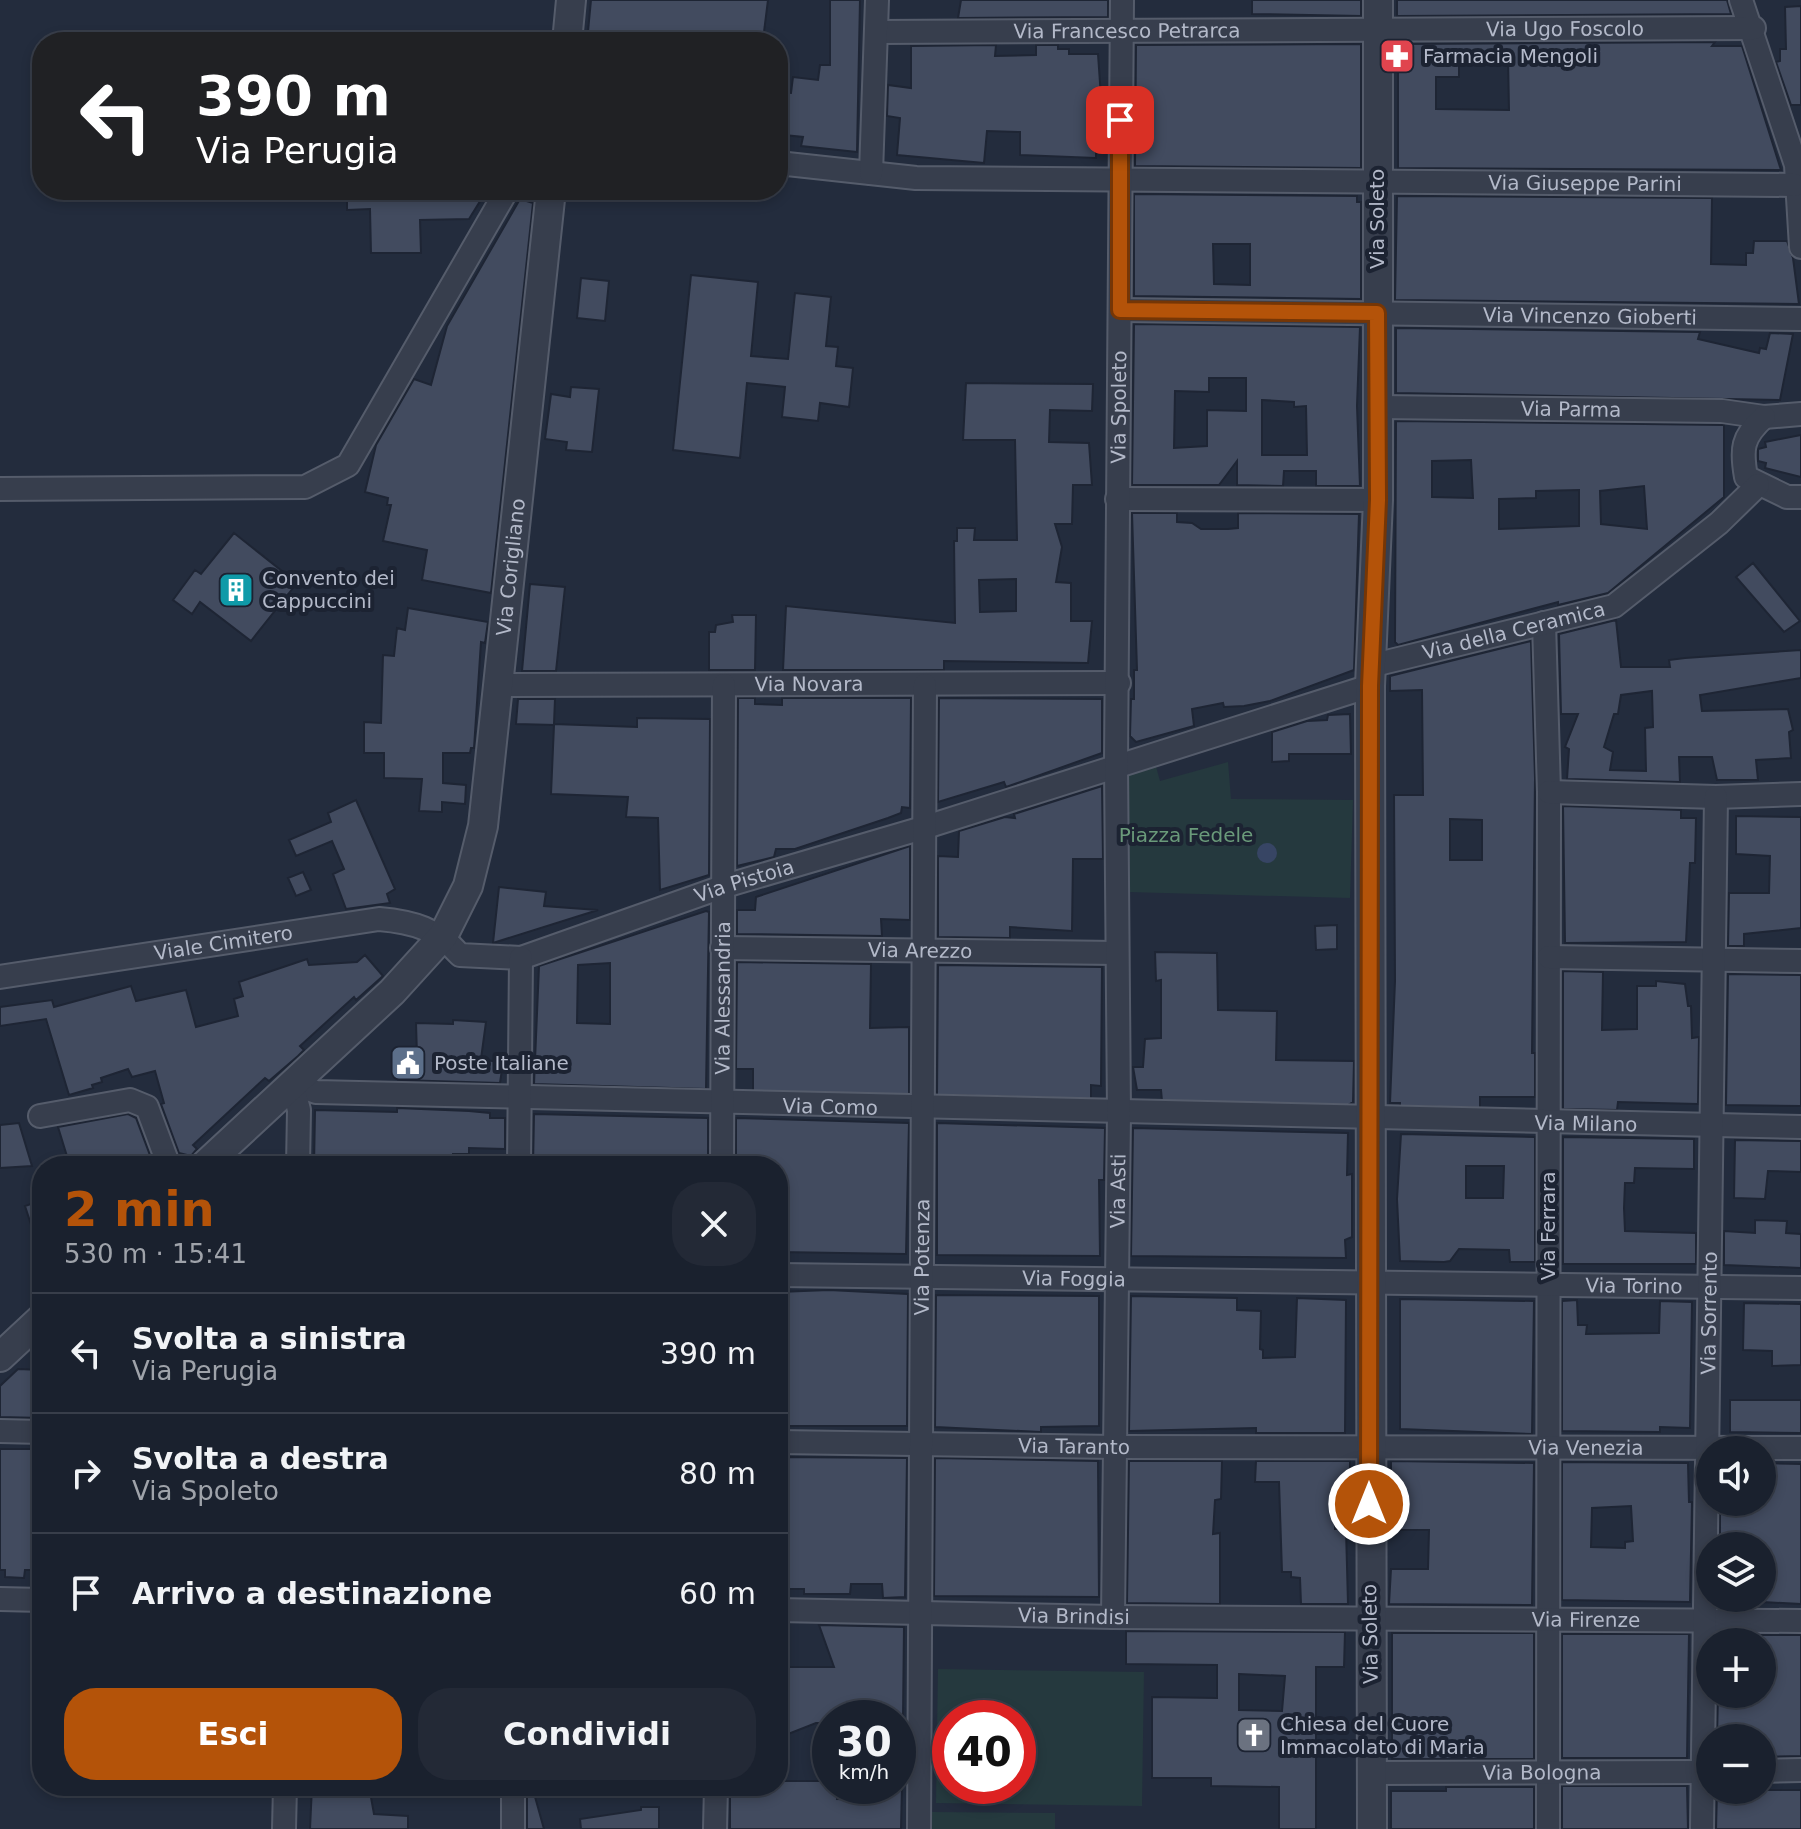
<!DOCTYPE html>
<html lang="it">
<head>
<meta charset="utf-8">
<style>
	:root { --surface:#1a212e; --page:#232936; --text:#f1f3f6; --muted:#9fa3aa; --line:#383e4a; --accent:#b45309 }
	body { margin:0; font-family:"DejaVu Sans",sans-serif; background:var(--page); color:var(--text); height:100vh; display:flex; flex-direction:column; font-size:30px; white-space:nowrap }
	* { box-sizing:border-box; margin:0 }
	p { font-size:26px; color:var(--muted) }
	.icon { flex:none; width:44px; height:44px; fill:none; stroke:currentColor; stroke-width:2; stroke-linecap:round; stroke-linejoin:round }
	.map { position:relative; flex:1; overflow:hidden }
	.drawer { position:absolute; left:32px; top:1156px; width:756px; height:640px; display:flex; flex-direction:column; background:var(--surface); border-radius:32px; box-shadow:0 4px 12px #0003,0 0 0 2px var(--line) }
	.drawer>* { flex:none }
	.top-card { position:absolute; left:32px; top:32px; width:756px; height:168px; border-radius:32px; box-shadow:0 4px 12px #0003,0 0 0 2px var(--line); background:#202124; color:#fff; overflow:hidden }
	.controls { position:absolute; left:1696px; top:1436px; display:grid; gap:16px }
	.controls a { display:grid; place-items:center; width:80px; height:80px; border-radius:50%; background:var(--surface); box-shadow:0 4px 12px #0003,0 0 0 2px var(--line); font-size:40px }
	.speed { position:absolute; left:812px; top:1700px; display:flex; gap:16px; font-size:40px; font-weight:700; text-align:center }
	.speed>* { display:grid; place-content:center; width:104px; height:104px; border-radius:50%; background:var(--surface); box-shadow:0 4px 12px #0003,0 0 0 2px var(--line); line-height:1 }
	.speed small { font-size:20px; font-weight:400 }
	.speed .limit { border:12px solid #d22; background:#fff; color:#111 }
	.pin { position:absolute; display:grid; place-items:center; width:68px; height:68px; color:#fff; margin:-34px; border-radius:16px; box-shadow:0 4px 12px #0006 }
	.me { position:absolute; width:88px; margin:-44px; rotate:0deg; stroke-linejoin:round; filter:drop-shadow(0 0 6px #0008) }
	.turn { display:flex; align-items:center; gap:28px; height:168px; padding:0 32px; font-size:36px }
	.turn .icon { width:104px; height:104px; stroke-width:2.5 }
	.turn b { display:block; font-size:56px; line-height:68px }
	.round { display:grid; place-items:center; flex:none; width:84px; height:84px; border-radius:32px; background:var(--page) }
	.head { display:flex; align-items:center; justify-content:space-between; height:136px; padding:0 32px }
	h1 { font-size:48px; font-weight:600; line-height:60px; color:var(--accent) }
	.cta { display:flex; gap:16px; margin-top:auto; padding:16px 32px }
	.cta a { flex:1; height:92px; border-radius:32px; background:var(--accent); color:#fff; font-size:32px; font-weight:600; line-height:92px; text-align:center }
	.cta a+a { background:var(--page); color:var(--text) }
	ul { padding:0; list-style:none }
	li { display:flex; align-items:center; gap:24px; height:120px; padding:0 32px; border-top:2px solid var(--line) }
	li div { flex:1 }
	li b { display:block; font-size:30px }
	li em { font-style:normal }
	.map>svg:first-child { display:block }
</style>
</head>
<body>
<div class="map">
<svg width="1801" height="1829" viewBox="0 0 1801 1829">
	<rect width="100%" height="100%" fill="#232c3d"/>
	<path fill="#25393e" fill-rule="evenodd" d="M1228 762 1231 799 1353 800 1350 898 1128 892V772L1155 763 1160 781Z
		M938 1669 1144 1672 1142 1806 936 1803ZM950 1718H1018V1786H950Z
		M931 1812 1055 1813V1829H930Z"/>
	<path fill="#374564" d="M1257 853a10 10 0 1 1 20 0a10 10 0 1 1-20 0Z"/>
	<path fill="#424b5f" stroke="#1e2534" stroke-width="2" fill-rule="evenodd" d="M591 0H768L763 40 724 36 723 42H587Z
		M830 0H860L857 152 801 146 803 137 784 135 785 130H778V92L791 93 793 77 818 80 820 65H830Z
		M961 0H1108V17L958 18Z
		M1252 0H1361V16L1252 14Z
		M1397 0H1727L1731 14 1397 16Z
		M1801 6V105H1791L1776 62 1780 61V49H1786L1785 7Z
		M1715 42 1712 46H1742L1781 170 1398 168V63H1404V44ZM1459 56 1508 59 1509 110 1436 109V77H1459Z
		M1361 44V168L1135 166 1136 45Z
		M996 45 995 56 1036 55V45H1058V49H1069V54H1098L1103 126H1096V158L1020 155V132L987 131 984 163 897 155 900 118 887 116 888 85 911 88V46Z
		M347 190H380V198L417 199V190H487L469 219 420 220 421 253H371L370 209 347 210Z
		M1134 194 1357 196V202H1361V299L1134 296ZM1213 244H1250V285L1214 284Z
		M1397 196 1712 198 1711 264 1746 265V253H1753L1754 241H1787L1793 258 1799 304 1395 300Z
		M520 199 533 203 491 593 422 580 427 550 383 541 391 505H387L388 498 365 492 376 445 414 379 431 385 447 326Z
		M691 275 758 282 751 356 788 359 795 293 831 297 826 346 838 347 836 366 853 368 849 407 820 403 818 421 782 417 785 387 747 383 740 458 673 450Z
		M581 278 609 281 605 321 577 318Z
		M1134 324 1360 327 1357 406 1360 486H1316V471H1284L1283 486 1237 485V461L1219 485H1132ZM1209 378H1246V411L1207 410V446L1174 448 1175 391 1209 392ZM1262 400 1294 402V407L1306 406 1307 455H1262Z
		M1396 328 1700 332 1698 339 1759 353 1760 348 1766 349 1770 333 1793 334 1780 400 1396 393Z
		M966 383 1093 384 1092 411 1050 410 1049 442 1089 443 1092 485H1073L1072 524H1055L1062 547 1056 582 1071 583V621H1092L1088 663 944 661V670H783L786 606 955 623 954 541H957V528H975L974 540H1017L1015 440H963ZM1016 579V611L980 612 979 580Z
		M571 387 599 389 592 452 566 450 567 442 545 439 551 394 570 397Z
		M1396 421 1724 425V497L1608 593 1558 605V602L1398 645 1395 642ZM1471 460 1473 498 1432 497V461ZM1644 486 1647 529 1601 524 1600 491ZM1579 490V526L1499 529V499L1536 498V491Z
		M1801 435V477L1765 468 1766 463 1758 461V449L1766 447 1765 442Z
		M1132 513H1177V522L1192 523 1201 529H1228L1238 528V513L1359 514 1354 670 1270 701 1244 706 1224 707 1223 703 1192 709 1194 726 1136 742 1130 736 1131 699H1134V670H1137Z
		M234 533 297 583 251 641 200 602 192 614 173 600 195 570 201 574Z
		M1753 563 1800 621 1784 632 1736 577Z
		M530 584 565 587 556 671H522Z
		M408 608 488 622 485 643 481 642 474 748H471L470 753H443V783L466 785 465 804 442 802V812L419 811 422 779 384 778V753H364V722L381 723 383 655 394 656 397 628 405 630Z
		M732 615H756L755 670H709V632H715L716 625 733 622Z
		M1616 620 1621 667H1670L1669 660 1685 658 1801 650V678L1700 695 1702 711 1788 709 1793 730 1789 732 1791 758 1756 760 1758 780H1717L1712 757H1679L1680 782 1567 779 1569 749 1565 747 1578 714H1561L1559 634ZM1652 691 1653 727 1645 728 1646 771 1610 770 1613 752 1604 747 1614 714H1618L1621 695Z
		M1531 641 1535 778 1532 1053H1535V1097H1480V1108L1400 1106V1103H1390L1395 981 1394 795H1423L1422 690 1390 691V676ZM1450 819 1482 820V860H1450Z
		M738 698H755V704L782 705V698H911L910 808 902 807 901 813 888 818 795 849H776L774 857 737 866Z
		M939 698 1102 699V753L1006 787 1004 782 938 802Z
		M518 699H555L554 724 637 727V718L710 719 709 875 660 890 658 818 626 817 628 797 551 794 554 725 516 724Z
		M1350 714 1351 754H1289V761L1272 762V732L1307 721 1327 720 1328 715Z
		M1102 786 1103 859H1073L1072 931 1010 927V938L938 937V856L958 857 959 831 1005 817 1015 818 1014 814Z
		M356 800 395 889 387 894 390 903 346 909 333 874 344 869 332 841 296 856 289 840 331 822 328 813Z
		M1563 806 1681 810V818H1696L1695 863H1690L1686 942 1565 943Z
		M1736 816 1801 817V928L1744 934V946H1728L1729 893H1769L1770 856 1736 854Z
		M910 846V920L881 919 882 936 737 934V910H755L756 897Z
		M303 872 311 890 296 896 288 878Z
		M499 887 546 892 544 906 598 910 493 943Z
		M706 911 709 912 706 1089 534 1084 539 966ZM610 963V1024L577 1023 578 965Z
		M1337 925V949L1316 950 1315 926Z
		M1155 952 1217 953 1218 1010 1277 1011 1276 1060 1354 1061 1353 1102 1348 1105 1162 1101 1161 1090H1137L1133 1067H1143L1145 1039 1161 1038V980L1156 981Z
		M365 955 383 976 356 1000 354 997 300 1046 304 1050 298 1056 269 1081 265 1078 193 1145 197 1149 191 1156 179 1153 161 1104 164 1103 155 1071 132 1077 128 1069 101 1078 102 1082 92 1085 93 1088 69 1095 46 1019 0 1026V1007L52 1000 54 1007 131 986 136 1001 186 990 196 1027 238 1016 234 999 243 996 239 982 307 959 309 965 357 962Z
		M737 962 871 964 870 1028 909 1027V1095L753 1091V1069H736Z
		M938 965 1102 967 1101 1086 1091 1085V1099L937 1095Z
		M1563 971 1603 972 1602 1030 1637 1029V986H1656V981L1685 984 1688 1006H1691L1692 1038 1699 1037 1698 1104 1618 1102 1617 1110 1563 1109Z
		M1728 974 1801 975V1106L1726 1105Z
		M453 1020 486 1022 481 1059 503 1063 500 1083 398 1080 399 1056H417L416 1023 453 1024Z
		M397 1108 469 1111 490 1113V1118H505V1149L469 1148V1154H453V1166H314L315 1110 397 1112Z
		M128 1114 136 1118 154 1166H70L58 1127Z
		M534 1114 708 1118V1166H533Z
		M736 1118 909 1123 906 1254 778 1252V1166H736Z
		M19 1123 32 1166 0 1168V1125Z
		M937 1123 1105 1128 1104 1180H1099L1100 1256 937 1255Z
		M1133 1128 1348 1133 1347 1175 1352 1174V1237L1345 1240 1346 1258 1131 1256Z
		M1401 1134 1535 1137V1262H1510L1509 1250 1459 1249 1450 1261 1444 1262 1400 1261 1397 1199ZM1466 1166H1504L1503 1198H1466Z
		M1563 1137 1694 1139V1169L1635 1168 1634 1183H1625L1624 1208 1625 1231 1696 1233V1264H1563Z
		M1735 1140 1801 1141V1172L1768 1171 1765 1199 1734 1198Z
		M42 1200V1249H39L25 1206Z
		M1755 1220 1787 1221 1786 1233 1801 1234V1268L1724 1265V1231L1755 1233Z
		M829 1290 908 1294 907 1426H778V1292Z
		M936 1295 1099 1296V1426L1041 1427V1432L935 1427Z
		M1131 1296 1237 1298V1310L1261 1311 1260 1349 1263 1350V1358L1295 1357 1297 1298 1346 1300 1345 1433H1256V1428L1129 1431Z
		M1400 1299 1534 1301 1532 1434 1400 1429Z
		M1577 1300 1578 1325H1587L1586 1334 1659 1333 1660 1301 1692 1302 1690 1428 1660 1427V1432L1562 1431V1301Z
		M1744 1303 1801 1304V1365L1772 1366V1351L1743 1350Z
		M18 1369 42 1370V1418L0 1417V1386Z
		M1730 1400H1801V1433L1730 1432Z
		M0 1449H42V1570H25L24 1578 5 1577V1570H0Z
		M778 1457 907 1458 905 1597 883 1598 882 1584H851L850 1594H804V1589H778Z
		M935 1458 1098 1461 1099 1597 934 1596Z
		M1129 1461H1222L1221 1499 1215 1500 1213 1534 1220 1533V1604L1127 1603Z
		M1256 1461H1350V1495L1335 1497V1529H1346L1348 1604H1301L1300 1578 1291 1577V1572H1282L1279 1482H1255Z
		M1391 1461 1534 1463 1532 1605 1389 1604 1391 1569H1428L1429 1530H1391Z
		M1562 1462 1688 1463 1689 1502H1692L1690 1602 1562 1600ZM1631 1506 1633 1541 1625 1542V1548L1591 1547 1592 1508Z
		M1762 1463 1801 1464V1604L1762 1602V1546H1720V1502H1762Z
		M819 1625 904 1627 903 1718H830V1723H816L778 1738V1667H834Z
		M1126 1631 1345 1632 1344 1667H1316V1829H1279V1787L1211 1786V1778H1152V1697L1217 1698V1665L1126 1664ZM1239 1674 1285 1676 1282 1711 1239 1710Z
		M1392 1633H1534V1759H1392Z
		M1562 1634H1689L1687 1758H1562Z
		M1762 1635H1801V1756L1762 1757V1738H1717L1718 1694H1762Z
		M778 1781H830V1786H838L837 1799 872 1800V1786H902L901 1829H730V1786H778Z
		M312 1786H369L374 1814 408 1816V1829H310Z
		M527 1786H532L544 1829H527Z
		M1562 1786H1687L1688 1829H1562Z
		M1446 1787H1534V1829H1391V1791H1446Z
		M1717 1790H1801V1829H1716Z
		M641 1807H659V1829H581L580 1819 641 1810Z"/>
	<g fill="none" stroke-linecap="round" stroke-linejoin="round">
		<defs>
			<g id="minor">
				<path d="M1741 0 1796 165 1801 247"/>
				<path id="s1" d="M877 32 1754 28"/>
				<path id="s2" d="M778 163 916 178 1795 185"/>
				<path d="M871 173 877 0"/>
				<path id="s3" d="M1120 310 1801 319"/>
				<path id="s4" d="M1379 407 1722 411 1764 417 1801 414"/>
				<path d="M1764 417C1742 437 1741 449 1746 477L1787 497H1801"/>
				<path d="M0 489 305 487 348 465 507 190"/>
				<path d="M1117 499 1378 500"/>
				<path d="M1544 623 1549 792 1548 1829"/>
				<path id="s5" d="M1370 666 1614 606 1719 523 1758 485"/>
				<path id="s6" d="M499 685 1119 683"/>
				<path d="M1549 792 1716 797 1801 794"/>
				<path id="s7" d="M722 948 1117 953"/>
				<path d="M1549 957 1801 961"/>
				<path id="s8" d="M0 977 379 919C414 922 437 929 460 955L521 958 725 886 926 827 1370 686"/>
				<path id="s9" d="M292 1083 316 1092C811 1107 1306 1120 1801 1127"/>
				<path d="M292 1083 299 1110 298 1166"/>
				<path d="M40 1116 130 1100 147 1107 169 1166"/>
				<path d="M519 1166 521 958"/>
				<path id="s10" d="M722 1166 724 685"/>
				<path id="s11" d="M778 1275 1801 1288"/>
				<path d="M0 1431 42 1432"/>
				<path id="s12" d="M778 1442 1115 1447 1801 1448"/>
				<path d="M0 1599 42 1600"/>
				<path id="s13" d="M778 1610 1113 1617 1801 1621"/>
				<path id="s14" d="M1113 1617 1119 1113 1116 764 1122 0"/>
				<path d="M1762 1771 1801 1770"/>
				<path id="s15" d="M1372 1773 1710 1772"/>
				<path d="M284 1829 285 1786"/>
				<path d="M513 1829V1786"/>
				<path d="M715 1829 716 1786"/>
				<path id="s16" d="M919 1829 925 685"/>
				<path id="s17" d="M1702 1829 1716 797"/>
			</g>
			<g id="tertiary">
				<path d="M567 42 571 0"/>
				<path id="s18" d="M204 1166 392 992 443 936 468 886 483 826 551 190"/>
				<path d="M0 1357 42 1318"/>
				<path d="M1372 1829 1370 686 1378 500V0"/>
			</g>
		</defs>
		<use href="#minor" stroke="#555c6b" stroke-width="26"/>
		<use href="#tertiary" stroke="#555c6b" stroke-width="32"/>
		<use href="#minor" stroke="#373e4d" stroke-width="22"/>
		<use href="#tertiary" stroke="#373e4d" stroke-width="28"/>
	</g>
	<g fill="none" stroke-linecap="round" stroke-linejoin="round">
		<defs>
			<path id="route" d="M1120 120V310L1377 313 1378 500 1370 686 1369 1504"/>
		</defs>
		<use href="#route" stroke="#753606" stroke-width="20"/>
		<use href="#route" stroke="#b45309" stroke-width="14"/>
	</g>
	<defs>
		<symbol id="pharmacy-square" viewBox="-11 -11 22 22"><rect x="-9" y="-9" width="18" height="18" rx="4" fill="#e0444e" stroke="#1c2332"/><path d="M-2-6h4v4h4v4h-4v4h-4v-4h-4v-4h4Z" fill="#fff"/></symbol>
		<symbol id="building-square" viewBox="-11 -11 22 22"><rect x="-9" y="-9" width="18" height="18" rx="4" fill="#0f9aa8" stroke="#1c2332"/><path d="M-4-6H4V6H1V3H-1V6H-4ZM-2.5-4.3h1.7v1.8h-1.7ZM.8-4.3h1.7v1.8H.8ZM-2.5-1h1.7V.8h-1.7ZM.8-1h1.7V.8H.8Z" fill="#fff"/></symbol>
		<symbol id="civic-square" viewBox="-11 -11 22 22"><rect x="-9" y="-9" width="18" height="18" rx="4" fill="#5c6f8a" stroke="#1c2332"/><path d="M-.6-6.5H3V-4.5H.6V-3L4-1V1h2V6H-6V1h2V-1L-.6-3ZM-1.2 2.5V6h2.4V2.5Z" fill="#fff"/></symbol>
		<symbol id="church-square" viewBox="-11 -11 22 22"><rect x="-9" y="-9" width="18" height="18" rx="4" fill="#6b7280" stroke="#1c2332"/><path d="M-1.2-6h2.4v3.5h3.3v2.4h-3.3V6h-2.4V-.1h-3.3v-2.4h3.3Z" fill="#fff"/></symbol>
	</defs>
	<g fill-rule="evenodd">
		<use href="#pharmacy-square" x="1377" y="36" width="40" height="40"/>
		<use href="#building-square" x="216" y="570" width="40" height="40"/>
		<use href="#civic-square" x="388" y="1043" width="40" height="40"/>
		<use href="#church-square" x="1234" y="1715" width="40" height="40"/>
	</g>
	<g text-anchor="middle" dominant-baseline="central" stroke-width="8" stroke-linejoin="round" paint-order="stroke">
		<g font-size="20" fill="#b3b9c9" stroke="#1c2332">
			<text stroke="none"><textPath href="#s1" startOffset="688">Via Ugo Foscolo</textPath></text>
			<text stroke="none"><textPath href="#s1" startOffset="250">Via Francesco Petrarca</textPath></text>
			<text stroke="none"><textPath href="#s2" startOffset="808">Via Giuseppe Parini</textPath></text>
			<text transform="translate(1377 219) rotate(-90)">Via Soleto</text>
			<text stroke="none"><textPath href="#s3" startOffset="470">Via Vincenzo Gioberti</textPath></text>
			<text stroke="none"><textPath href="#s14" startOffset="1210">Via Spoleto</textPath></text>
			<text stroke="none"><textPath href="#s4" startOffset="192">Via Parma</textPath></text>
			<text stroke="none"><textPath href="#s18" startOffset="710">Via Corigliano</textPath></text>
			<text stroke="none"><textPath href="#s5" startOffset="148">Via della Ceramica</textPath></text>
			<text stroke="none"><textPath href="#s6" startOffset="310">Via Novara</textPath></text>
			<text stroke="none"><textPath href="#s8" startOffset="772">Via Pistoia</textPath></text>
			<text stroke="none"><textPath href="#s8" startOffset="226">Viale Cimitero</textPath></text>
			<text stroke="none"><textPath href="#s7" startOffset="198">Via Arezzo</textPath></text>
			<text stroke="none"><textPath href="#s10" startOffset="168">Via Alessandria</textPath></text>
			<text stroke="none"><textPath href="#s9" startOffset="540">Via Como</textPath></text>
			<text stroke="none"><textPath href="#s9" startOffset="1296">Via Milano</textPath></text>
			<text stroke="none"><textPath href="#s14" startOffset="426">Via Asti</textPath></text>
			<text transform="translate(1548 1226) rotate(-90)">Via Ferrara</text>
			<text stroke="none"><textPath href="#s16" startOffset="572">Via Potenza</textPath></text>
			<text stroke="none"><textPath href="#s11" startOffset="296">Via Foggia</textPath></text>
			<text stroke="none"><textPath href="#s11" startOffset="856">Via Torino</textPath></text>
			<text stroke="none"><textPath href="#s17" startOffset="516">Via Sorrento</textPath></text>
			<text stroke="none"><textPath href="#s12" startOffset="296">Via Taranto</textPath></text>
			<text stroke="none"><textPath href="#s12" startOffset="808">Via Venezia</textPath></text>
			<text stroke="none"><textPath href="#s13" startOffset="296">Via Brindisi</textPath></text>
			<text stroke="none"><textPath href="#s13" startOffset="808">Via Firenze</textPath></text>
			<text transform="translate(1370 1634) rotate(-91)">Via Soleto</text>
			<text stroke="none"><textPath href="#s15" startOffset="170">Via Bologna</textPath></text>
		</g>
		<g font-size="20" fill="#b3b9c9" stroke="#1c2332" text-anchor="start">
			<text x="1423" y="56">Farmacia Mengoli</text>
			<text x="262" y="578">Convento dei<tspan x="262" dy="23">Cappuccini</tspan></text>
			<text x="434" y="1063">Poste Italiane</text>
			<text x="1280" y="1724">Chiesa del Cuore<tspan x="1280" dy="23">Immacolato di Maria</tspan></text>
		</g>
		<g font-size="20" fill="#6a9a7a" stroke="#1c2332">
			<text x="1186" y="835">Piazza Fedele</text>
		</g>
	</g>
</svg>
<div class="controls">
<a><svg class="icon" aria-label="sound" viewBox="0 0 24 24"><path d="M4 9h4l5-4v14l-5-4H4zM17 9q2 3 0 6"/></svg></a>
<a><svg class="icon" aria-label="layers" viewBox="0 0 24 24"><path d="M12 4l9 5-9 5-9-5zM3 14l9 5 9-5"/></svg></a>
<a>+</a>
<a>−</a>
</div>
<div class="speed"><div>30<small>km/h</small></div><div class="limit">40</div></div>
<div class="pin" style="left:1120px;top:120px;background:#d93025"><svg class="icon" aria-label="arrive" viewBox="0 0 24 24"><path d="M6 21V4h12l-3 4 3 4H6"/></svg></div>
<svg class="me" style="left:1369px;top:1504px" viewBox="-20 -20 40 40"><circle r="17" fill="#b45309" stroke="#fff" stroke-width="3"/><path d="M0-11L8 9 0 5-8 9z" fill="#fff"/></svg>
<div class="top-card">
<div class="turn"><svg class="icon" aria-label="left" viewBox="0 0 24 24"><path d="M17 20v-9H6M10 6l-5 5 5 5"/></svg><div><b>390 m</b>Via Perugia</div></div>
</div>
<section class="drawer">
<div class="head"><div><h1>2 min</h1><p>530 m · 15:41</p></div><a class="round"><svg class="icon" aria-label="close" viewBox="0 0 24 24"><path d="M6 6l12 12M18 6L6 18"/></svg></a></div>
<ul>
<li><svg class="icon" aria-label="left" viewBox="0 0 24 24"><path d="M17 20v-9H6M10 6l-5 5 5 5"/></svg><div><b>Svolta a sinistra</b><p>Via Perugia</p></div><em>390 m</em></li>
<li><svg class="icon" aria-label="right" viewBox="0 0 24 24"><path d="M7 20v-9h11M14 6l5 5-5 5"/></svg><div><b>Svolta a destra</b><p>Via Spoleto</p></div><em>80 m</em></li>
<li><svg class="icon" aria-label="arrive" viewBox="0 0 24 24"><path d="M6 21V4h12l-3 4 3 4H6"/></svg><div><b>Arrivo a destinazione</b></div><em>60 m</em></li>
</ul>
<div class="cta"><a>Esci</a><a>Condividi</a></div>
</section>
</div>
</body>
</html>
